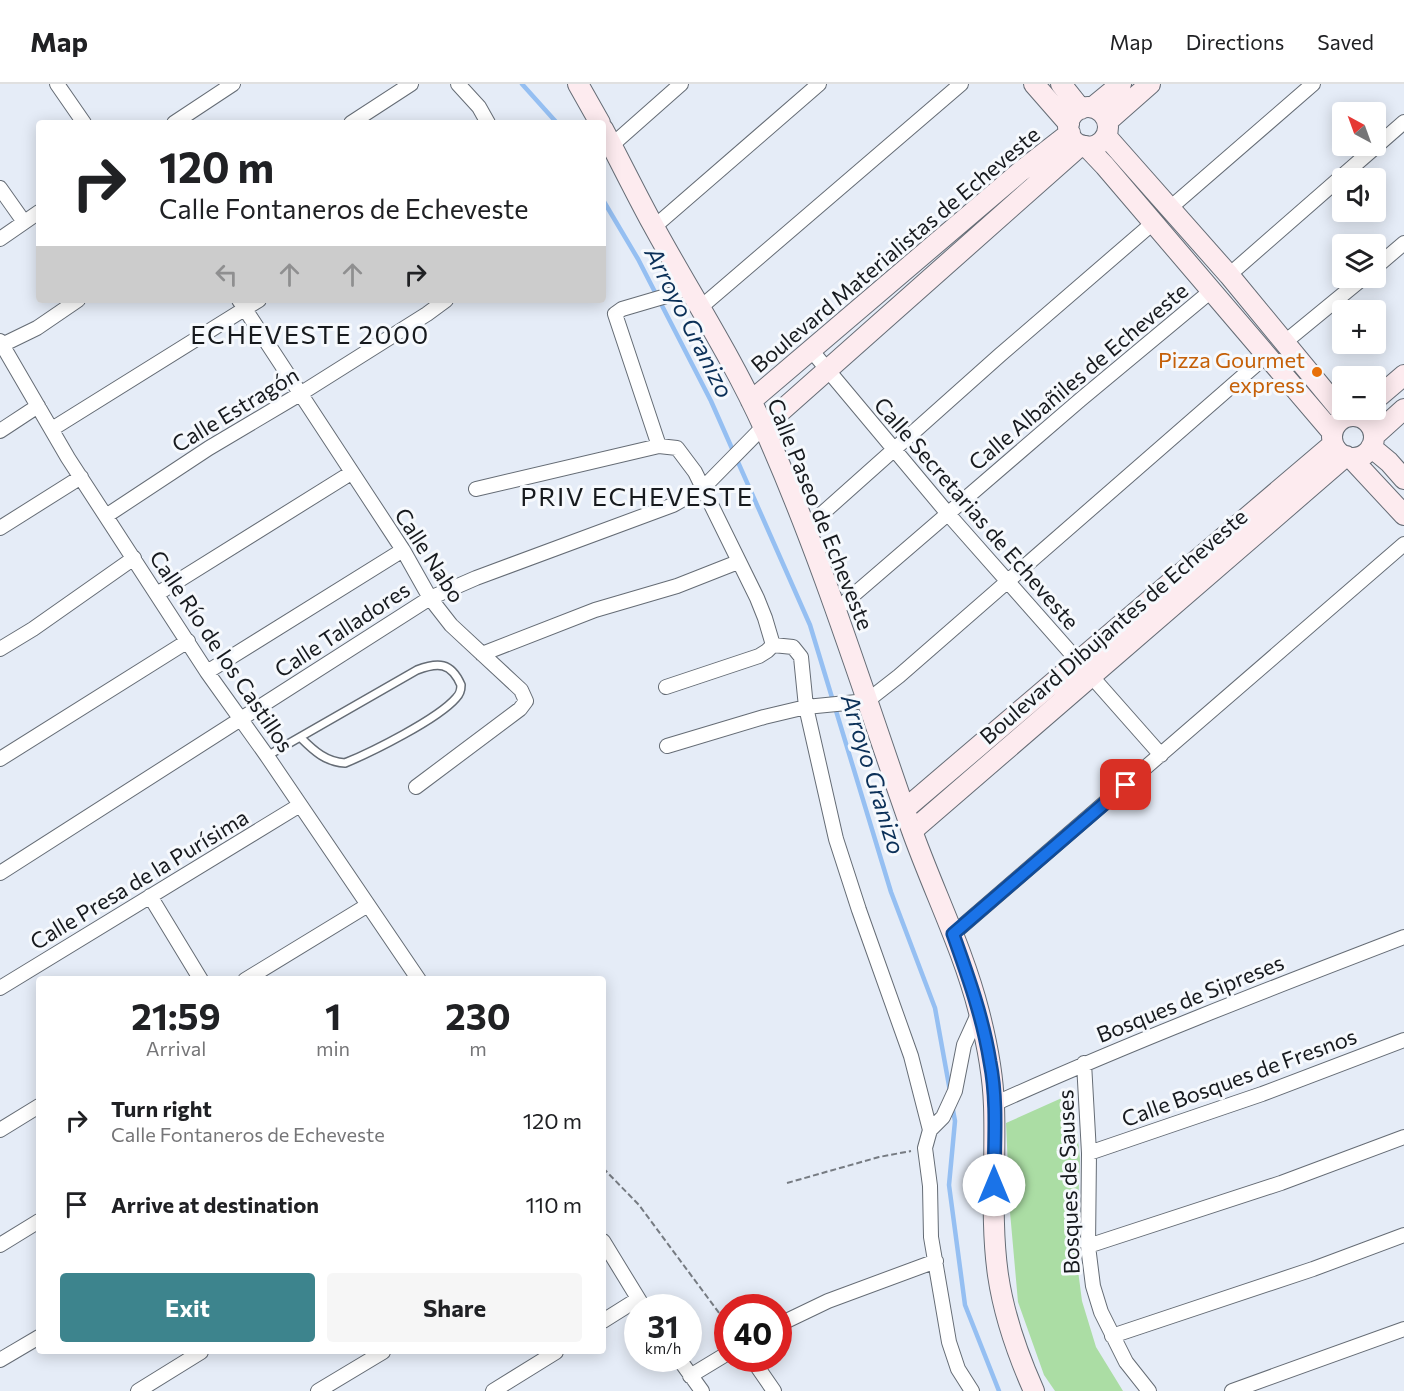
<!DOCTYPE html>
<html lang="en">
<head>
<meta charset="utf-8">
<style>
	:root { --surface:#fff; --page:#f6f6f6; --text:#202124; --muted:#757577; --line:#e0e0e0; --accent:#3d848d }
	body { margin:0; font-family:Commissioner,sans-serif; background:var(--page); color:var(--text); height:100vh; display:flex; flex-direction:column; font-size:22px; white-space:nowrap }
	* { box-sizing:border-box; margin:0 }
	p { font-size:20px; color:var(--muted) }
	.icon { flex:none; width:33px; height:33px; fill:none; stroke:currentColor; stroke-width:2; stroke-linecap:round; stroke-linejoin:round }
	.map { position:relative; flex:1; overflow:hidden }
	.drawer { position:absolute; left:36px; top:892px; width:570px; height:378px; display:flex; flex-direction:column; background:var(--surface); border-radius:6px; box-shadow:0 3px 15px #0003 }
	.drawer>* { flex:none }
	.top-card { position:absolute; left:36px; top:36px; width:570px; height:183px; border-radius:6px; box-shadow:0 3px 15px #0003; background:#fff; color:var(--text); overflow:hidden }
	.needle { width:39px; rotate:319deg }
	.buttons { position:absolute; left:1332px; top:18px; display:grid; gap:12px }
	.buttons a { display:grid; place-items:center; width:54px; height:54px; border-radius:6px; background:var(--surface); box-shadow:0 3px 15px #0003; font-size:30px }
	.speed { position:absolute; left:624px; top:1210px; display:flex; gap:12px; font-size:30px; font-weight:700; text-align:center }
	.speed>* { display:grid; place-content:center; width:78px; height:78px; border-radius:50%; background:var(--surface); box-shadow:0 3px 15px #0003; line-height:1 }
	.speed small { font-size:15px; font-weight:400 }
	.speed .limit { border:9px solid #d22; background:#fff; color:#111 }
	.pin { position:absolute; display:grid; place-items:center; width:51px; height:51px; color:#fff; margin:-26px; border-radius:12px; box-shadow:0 3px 9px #0006 }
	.me { position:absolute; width:66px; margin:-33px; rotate:0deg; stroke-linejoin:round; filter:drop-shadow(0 0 4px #0008) }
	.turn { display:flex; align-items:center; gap:21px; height:126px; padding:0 24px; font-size:27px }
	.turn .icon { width:78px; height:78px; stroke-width:2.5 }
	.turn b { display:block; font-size:42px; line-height:51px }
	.lanes { display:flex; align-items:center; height:57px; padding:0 24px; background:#0003; justify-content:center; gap:30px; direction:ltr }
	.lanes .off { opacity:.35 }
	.eta { display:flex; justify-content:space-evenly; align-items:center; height:102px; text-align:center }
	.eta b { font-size:36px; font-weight:700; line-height:42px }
	.button { display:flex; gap:12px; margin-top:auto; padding:12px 24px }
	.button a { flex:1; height:69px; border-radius:6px; background:var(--accent); color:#fff; font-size:24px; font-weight:700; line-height:69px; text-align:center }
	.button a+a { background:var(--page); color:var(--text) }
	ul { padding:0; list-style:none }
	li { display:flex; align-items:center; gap:18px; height:84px; padding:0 24px }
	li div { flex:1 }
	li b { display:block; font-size:22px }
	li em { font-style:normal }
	header { display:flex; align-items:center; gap:36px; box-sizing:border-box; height:84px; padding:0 30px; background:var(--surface); border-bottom:2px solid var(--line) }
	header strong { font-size:28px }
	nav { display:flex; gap:33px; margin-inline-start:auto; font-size:21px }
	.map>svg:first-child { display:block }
</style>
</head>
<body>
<header>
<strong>Map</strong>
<nav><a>Map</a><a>Directions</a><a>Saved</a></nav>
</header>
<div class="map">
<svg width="1404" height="1307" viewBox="0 0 1404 1307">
	<rect width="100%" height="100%" fill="#e5ecf7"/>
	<path fill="#abdda4" d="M1073 1009 1080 1075 1076 1171 1082 1217 1096 1263 1123 1307H1055L1044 1291 1018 1218 1010 1128 1006 1039Z"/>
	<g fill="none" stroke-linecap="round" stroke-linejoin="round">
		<path stroke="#95bff2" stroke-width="4.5" d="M522 0 557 39
			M603 116 638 175 711 317 810 541 891 808 935 924 950 1007
			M952 1021 955 1037 949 1101 965 1221 999 1307"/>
		<defs>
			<path id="lane" d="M267 672 417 586C438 578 451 578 461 601 461 607 460 610 456 614 438 635 372 668 345 679 326 678 314 667 301 654"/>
			<path id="street" d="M57 0 84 39
				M458 0 479 23 488 39
				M174 39 233 0
				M351 39 411 0
				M612 61 681 0
				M0 104 24 138
				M1170 124 1313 0
				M654 143 819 0
				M0 155 39 128
				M1376 183 1404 159
				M1229 191 1404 38
				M239 216 403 466 430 514 451 541 521 606 526 617 520 625 416 703
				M701 223 961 0
				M0 257 68 374 207 588 267 672 419 896
				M1285 258 1363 194
				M0 262 37 244 78 216
				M811 266 949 431 1161 671
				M52 345 259 216
				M0 347 38 322
				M659 362 615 230 622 225 673 210 689 202
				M476 405 659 362 677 364 695 388 757 514 765 534 773 561
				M106 432 209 364 300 310 427 230 446 216
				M0 444 81 393
				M806 444 1000 271 1153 139
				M157 510 351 389
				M836 526 1080 316 1211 207
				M773 561 793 563 801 573 806 623 836 755 859 826 911 972 930 1046
				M0 565 33 545 134 474
				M482 570 595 526 677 502 738 478
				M207 588 403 466
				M666 603 759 572 767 567 773 561
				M667 662 764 633 806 623 867 617 899 592 1266 272
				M0 675 188 557
				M0 789 430 514 476 494 673 421 703 404 763 343
				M150 812 201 896
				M953 850 1404 460
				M245 896 368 821
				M0 904 300 721
				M1084 979 1089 1069 1088 1162 1093 1202 1101 1228 1126 1278 1149 1307
				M994 1020C1129 959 1266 906 1404 853
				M0 1046 39 1022
				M1089 1069 1262 1010 1404 956
				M603 1157 644 1224
				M0 1161 39 1137
				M1088 1162 1281 1099 1404 1053
				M603 1237 638 1215
				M778 1241 828 1217 936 1177
				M1112 1252 1313 1185 1404 1151
				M679 1275 702 1307
				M752 1275 774 1307
				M0 1276 39 1253
				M690 1292 728 1269
				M138 1307 201 1268
				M318 1307 383 1268
				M493 1307 556 1268
				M972 1307 958 1285 949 1258 931 1153 930 1102 925 1064 930 1046 943 1033 955 1007 964 961 979 928
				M1232 1307 1404 1245"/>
			<path id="secondary" d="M578 0 600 39
				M1034 0 1069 40
				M1061 0 1081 25
				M1093 23 1121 0
				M1068 43a20 20 0 1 1 40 0a20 20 0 1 1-40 0Z
				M1108 37 1150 0
				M603 45C620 77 636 110 653 141 690 209 732 273 764 344 822 474 864 610 911 744 933 806 963 865 979 928 987 959 993 990 994 1022 996 1078 990 1135 998 1191 1004 1232 1017 1269 1034 1307
				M1106 52 1229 191 1346 333
				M1086 62 1105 82 1332 348
				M1376 315 1404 291
				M751 317 1021 87 1070 49
				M1332 353a21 21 0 1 1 42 0a21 21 0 1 1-42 0Z
				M763 343 1081 61
				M1374 352 1404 325
				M1371 363 1389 378 1404 395
				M1351 374 1404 431
				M905 725 1333 360
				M912 747 1346 372"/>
		</defs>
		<use href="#lane" stroke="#656c75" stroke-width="10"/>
		<use href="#street" stroke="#656c75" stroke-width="16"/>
		<use href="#secondary" stroke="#656c75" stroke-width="22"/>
		<path stroke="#767b82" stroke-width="2" stroke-dasharray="6 3" stroke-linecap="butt" d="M603 1084 639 1121 728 1241
			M787 1099 879 1073 911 1067"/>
		<use href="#lane" stroke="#fff" stroke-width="7"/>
		<use href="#street" stroke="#fff" stroke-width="14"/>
		<use href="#secondary" stroke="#fdebef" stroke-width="20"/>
	</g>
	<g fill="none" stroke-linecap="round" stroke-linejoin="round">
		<defs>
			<path id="route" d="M994 1101C994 1061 998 1018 990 978 983 934 968 892 953 850L1126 701"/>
		</defs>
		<use href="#route" stroke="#114b97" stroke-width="15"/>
		<use href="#route" stroke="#1a73e8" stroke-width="10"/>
	</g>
	<circle fill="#e8710a" stroke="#f6f9fd" stroke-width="2" cx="1317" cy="288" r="6"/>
	<g text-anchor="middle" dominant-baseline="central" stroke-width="6" stroke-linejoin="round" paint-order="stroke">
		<g font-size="22" fill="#171a1e" stroke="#f6f9fd">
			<text transform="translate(895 165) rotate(-40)">Boulevard Materialistas de Echeveste</text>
			<text transform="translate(1078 292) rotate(-40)">Calle Albañiles de Echeveste</text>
			<text transform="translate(235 325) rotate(-31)">Calle Estragón</text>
			<text transform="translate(977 429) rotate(49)">Calle Secretarias de Echeveste</text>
			<text transform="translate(821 430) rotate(68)">Calle Paseo de Echeveste</text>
			<text transform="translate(430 471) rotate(57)">Calle Nabo</text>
			<text transform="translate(1113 542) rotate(-41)">Boulevard Dibujantes de Echeveste</text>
			<text transform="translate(342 545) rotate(-33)">Calle Talladores</text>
			<text transform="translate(222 567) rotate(56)">Calle Río de los Castillos</text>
			<text transform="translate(139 795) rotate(-31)">Calle Presa de la Purísima</text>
			<text transform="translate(1190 914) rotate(-22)">Bosques de Sipreses</text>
			<text transform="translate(1239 993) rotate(-20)">Calle Bosques de Fresnos</text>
			<text transform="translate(1068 1098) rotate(-92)">Bosques de Sauses</text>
		</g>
		<g font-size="22" fill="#c56008" stroke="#f6f9fd" text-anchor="end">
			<text x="1305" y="275">Pizza Gourmet<tspan x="1305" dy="25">express</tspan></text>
		</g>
		<g font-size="24" font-style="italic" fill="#0b3058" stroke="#f6f9fd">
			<text transform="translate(690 238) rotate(63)">Arroyo Granizo</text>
			<text transform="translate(874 690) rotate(73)">Arroyo Granizo</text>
		</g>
		<g font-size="26" letter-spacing="1.5" fill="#171a1e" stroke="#f6f9fd">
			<text x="310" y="249">ECHEVESTE 2000</text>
			<text x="637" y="411">PRIV ECHEVESTE</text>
		</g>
	</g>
</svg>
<div class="buttons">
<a><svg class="needle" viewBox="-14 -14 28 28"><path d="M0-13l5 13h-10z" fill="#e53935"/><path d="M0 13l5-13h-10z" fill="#757577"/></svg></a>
<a><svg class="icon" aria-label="sound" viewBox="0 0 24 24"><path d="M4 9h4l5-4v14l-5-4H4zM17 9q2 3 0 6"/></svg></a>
<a><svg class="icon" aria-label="layers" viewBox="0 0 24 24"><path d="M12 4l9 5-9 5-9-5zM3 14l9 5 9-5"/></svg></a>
<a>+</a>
<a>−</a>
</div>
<div class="speed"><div>31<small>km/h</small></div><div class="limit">40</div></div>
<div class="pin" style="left:1126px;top:701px;background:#d93025"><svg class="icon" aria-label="arrive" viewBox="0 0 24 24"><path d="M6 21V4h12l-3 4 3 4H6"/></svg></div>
<svg class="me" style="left:994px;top:1101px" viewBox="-20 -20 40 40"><circle r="19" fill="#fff"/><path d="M0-13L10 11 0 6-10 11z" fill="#1a73e8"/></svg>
<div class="top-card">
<div class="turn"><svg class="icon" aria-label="right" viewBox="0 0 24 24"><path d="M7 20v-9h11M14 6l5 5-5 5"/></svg><div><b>120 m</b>Calle Fontaneros de Echeveste</div></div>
<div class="lanes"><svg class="icon off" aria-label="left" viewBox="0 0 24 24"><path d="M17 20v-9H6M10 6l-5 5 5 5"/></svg><svg class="icon off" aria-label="ahead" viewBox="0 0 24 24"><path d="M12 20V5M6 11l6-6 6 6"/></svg><svg class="icon off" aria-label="ahead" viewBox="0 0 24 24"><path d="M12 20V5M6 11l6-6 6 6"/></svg><svg class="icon" aria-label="right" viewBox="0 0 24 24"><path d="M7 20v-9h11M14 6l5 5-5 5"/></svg></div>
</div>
<section class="drawer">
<div class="eta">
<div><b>21:59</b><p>Arrival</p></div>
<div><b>1</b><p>min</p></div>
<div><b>230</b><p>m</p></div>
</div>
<ul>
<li><svg class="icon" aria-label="right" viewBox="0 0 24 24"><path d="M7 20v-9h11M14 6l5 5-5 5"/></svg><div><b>Turn right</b><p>Calle Fontaneros de Echeveste</p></div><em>120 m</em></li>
<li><svg class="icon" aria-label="arrive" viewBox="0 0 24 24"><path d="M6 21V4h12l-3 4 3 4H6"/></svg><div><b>Arrive at destination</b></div><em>110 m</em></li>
</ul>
<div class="button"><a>Exit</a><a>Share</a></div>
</section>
</div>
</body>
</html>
